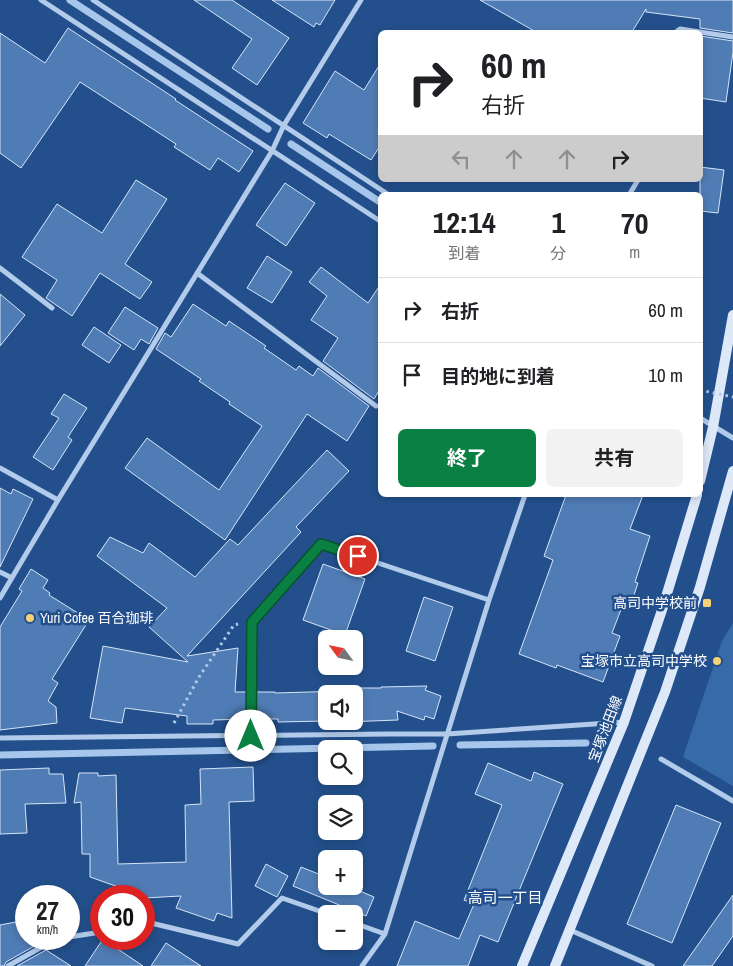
<!DOCTYPE html>
<html lang="ja">
<head>
<meta charset="utf-8">
<style>
	:root { --surface:#fff; --page:#f2f2f2; --text:#202124; --muted:#757577; --line:#e0e0e0; --accent:#0b8043 }
	body { margin:0; font-family:"Archivo Narrow","Noto Sans JP",sans-serif; background:var(--page); color:var(--text); height:100vh; display:flex; flex-direction:column; font-size:19px; white-space:nowrap }
	* { box-sizing:border-box; margin:0 }
	p { font-size:16px; color:var(--muted) }
	.icon { flex:none; width:28px; height:28px; fill:none; stroke:currentColor; stroke-width:2; stroke-linecap:round; stroke-linejoin:round }
	.map { position:relative; flex:1; overflow:hidden }
	.sheet { position:absolute; left:378px; top:192px; width:325px; height:305px; display:flex; flex-direction:column; background:var(--surface); border-radius:8px; box-shadow:0 2px 8px #0003 }
	.sheet>* { flex:none }
	.top-card { position:absolute; left:378px; top:30px; width:325px; height:152px; border-radius:8px; box-shadow:0 2px 8px #0003; background:#fff; color:var(--text); overflow:hidden }
	.needle { width:32px; rotate:303deg }
	.buttons { position:absolute; left:318px; top:630px; display:grid; gap:10px }
	.buttons a { display:grid; place-items:center; width:45px; height:45px; border-radius:8px; background:var(--surface); box-shadow:0 2px 8px #0003; font-size:25px }
	.speed { position:absolute; left:15px; top:885px; display:flex; gap:10px; font-size:25px; font-weight:700; text-align:center }
	.speed>* { display:grid; place-content:center; width:65px; height:65px; border-radius:50%; background:var(--surface); box-shadow:0 2px 8px #0003; line-height:1 }
	.speed small { font-size:12px; font-weight:400 }
	.speed .limit { border:8px solid #d22; background:#fff; color:#111 }
	.pin { position:absolute; display:grid; place-items:center; width:42px; height:42px; color:#fff; margin:-21px; border:2px solid #fff; border-radius:50%; box-shadow:0 1px 5px #0007 }
	.me { position:absolute; width:55px; margin:-28px; rotate:0deg; stroke-linejoin:round; filter:drop-shadow(0 0 4px #0008) }
	.turn { display:flex; align-items:center; gap:18px; height:105px; padding:0 20px; font-size:22px }
	.turn .icon { width:65px; height:65px; stroke-width:2.5 }
	.turn b { display:block; font-size:35px; line-height:42px }
	.lanes { display:flex; align-items:center; height:48px; padding:0 20px; background:#0003; justify-content:center; gap:25px; direction:ltr }
	.lanes .off { opacity:.35 }
	.eta { display:flex; justify-content:space-evenly; align-items:center; height:85px; text-align:center }
	.eta b { font-size:30px; font-weight:700; line-height:35px }
	.button { display:flex; gap:10px; margin-top:auto; padding:10px 20px }
	.button a { flex:1; height:58px; border-radius:8px; background:var(--accent); color:#fff; font-size:20px; font-weight:700; line-height:58px; text-align:center }
	.button a+a { background:var(--page); color:var(--text) }
	ul { padding:0; list-style:none }
	li { display:flex; align-items:center; gap:15px; height:65px; padding:0 20px; border-top:1px solid var(--line) }
	li div { flex:1 }
	li b { display:block; font-size:19px }
	li em { font-style:normal }
	.map>svg:first-child { display:block }
</style>
</head>
<body>
<div class="map">
<svg width="733" height="966" viewBox="0 0 733 966">
	<rect width="100%" height="100%" fill="#23508c"/>
	<path fill="#376aa9" d="M733 623V786L683 757 722 641Z"/>
	<g fill="none" stroke-linecap="round" stroke-linejoin="round">
		<path stroke="#a6c6ec" stroke-width="7" d="M70 0 268 129
			M291 144 380 202
			M460 745 586 743
			M0 755 433 746"/>
	</g>
	<path fill="#507cb5" stroke="#d6e5f8" d="M194 0H232L289 38 257 85 232 68 252 39Z
		M272 0H335L320 25 316 23 314 27Z
		M480 0H733V33L700 28V19L646 12V9L632 32H536Z
		M68 28 176 99 175 100 253 151 239 172 218 158 210 170 174 147 176 144 80 82 21 168 0 153V33L45 63Z
		M700 36 733 41V52L726 102 700 98Z
		M380 64V146L371 160 329 134 327 138 303 123 335 71 364 90Z
		M700 167 724 170 718 213 700 211Z
		M136 180 167 199 125 264 152 282 140 299 100 273 72 316 46 298 57 280 22 257 57 204 102 233Z
		M285 183 315 203 286 246 256 225Z
		M267 256 292 272 272 303 247 288Z
		M321 267 368 303 380 285V389L374 399 323 361 338 338 311 320 327 296 309 282Z
		M0 294 25 315 0 346Z
		M193 304 226 326 229 321 266 346 264 348 296 370 299 366 313 376 318 368 369 406 347 441 307 414 225 540 125 468 147 438 219 490 262 426 229 404 230 402 199 381 201 379 156 349 165 333 171 337Z
		M125 307 158 328 149 344 141 339 134 350 108 333Z
		M94 327 121 345 109 363 82 345Z
		M64 394 87 408 68 437 72 440 53 470 33 457 59 418 51 414Z
		M327 450 349 471 296 527 301 532 187 656 238 648 235 692H247V719L213 720V724H187V716L125 708 122 723 90 718 103 646 188 662 149 627 167 608 97 556 110 537 143 553 149 543 195 577 230 539 238 545Z
		M0 488 11 494 13 489 33 499 0 567Z
		M566 495H643L630 529 650 536 635 582 638 583 632 601 625 599 612 633 620 636 603 682 557 665 556 668 519 654 553 560 544 556Z
		M323 564 365 579 345 635 303 620Z
		M31 569 48 580 43 588 50 593 49 595 89 620 52 679 58 683 48 701 56 707 57 723 0 730V627L22 591 19 589Z
		M424 597 453 607 435 661 406 651Z
		M427 686 425 690 441 696 434 719 425 716 424 720 397 711 398 720 344 722 354 721V694H326V721L278 722V719H256V692H275V693L343 691 360 690V688H381V687Z
		M488 763 531 781 534 772 563 784 498 942 480 935 468 966H397L415 921 459 939 474 904 464 900 502 805 475 794Z
		M253 767 254 801 229 802 232 918 217 913 214 921 176 908 181 896 144 898V896L90 877V854H82L81 802 74 803 79 773H98V776L116 775 118 864 186 862 185 805 201 804 200 769Z
		M49 768V774H63L66 803 25 804 27 833 0 834V770Z
		M676 805 721 823 672 943 627 924Z
		M266 864 288 876 277 897 255 886Z
		M301 867 326 877V886H348L374 897 366 916 293 886Z
		M733 895V936L712 966H683Z
		M26 920V939H37L38 944 6 962 4 966H0V925Z
		M103 939 143 966H85Z
		M166 943 201 966H151Z
		M46 950 71 966H17Z"/>
	<g fill="none" stroke-linecap="round" stroke-linejoin="round">
		<path stroke="#b2cbeb" stroke-width="3" stroke-dasharray="2.5 4" stroke-linecap="butt" d="M174 723 199 677 234 625 238 624"/>
		<path stroke="#b2cbeb" stroke-width="5" d="M41 0 380 221
			M93 0 389 195
			M676 32 680 29 733 37
			M629 195 638 180
			M0 268 52 308
			M197 273 376 406
			M700 418 733 438
			M0 468 58 500
			M0 572 12 578
			M0 598 58 500 272 151 284 125 361 0
			M251 736 252 622 321 544 489 600
			M0 738 389 734H447L624 722
			M661 759 733 801
			M354 923 385 934
			M144 924 151 923 238 944 282 898 328 914
			M570 930 652 966
			M69 937 101 932
			M8 966 54 940 61 939
			M362 966 385 934 489 600 525 495"/>
		<path stroke="#dde9f9" stroke-width="10" d="M700 481 713 427 733 315
			M522 966 624 722 662 610 697 495
			M555 966 665 692 700 587 733 471"/>
		<path stroke="#b2cbeb" stroke-width="3" stroke-dasharray="2.5 4" stroke-linecap="butt" d="M700 390 733 397"/>
	</g>
	<g fill="none" stroke-linecap="round" stroke-linejoin="round">
		<defs>
			<path id="route" d="M251 736 252 622 321 544 358 556"/>
		</defs>
		<use href="#route" stroke="#07532c" stroke-width="12"/>
		<use href="#route" stroke="#0b8043" stroke-width="9"/>
	</g>
	<g fill="#f6d175" stroke="#23508c" stroke-width="2">
		<rect x="702" y="598" width="10" height="10" rx="2.5"/>
		<circle cx="30" cy="618" r="5"/>
		<circle cx="717" cy="661" r="5"/>
	</g>
	<g text-anchor="middle" dominant-baseline="central" stroke-width="5" stroke-linejoin="round" paint-order="stroke">
		<g font-size="14" fill="#fff" stroke="#23508c" text-anchor="end">
			<text x="697" y="603">高司中学校前</text>
			<text x="40" y="618" text-anchor="start">Yuri Cofee 百合珈琲</text>
			<text x="707" y="661">宝塚市立高司中学校</text>
		</g>
		<g font-size="14" fill="#fff" stroke="#23508c">
			<text transform="translate(605 729) rotate(-69)">宝塚池田線</text>
		</g>
		<g font-size="15" fill="#fff" stroke="#23508c">
			<text x="505" y="897">高司一丁目</text>
		</g>
	</g>
</svg>
<div class="buttons">
<a><svg class="needle" viewBox="-14 -14 28 28"><path d="M0-13l5 13h-10z" fill="#e53935"/><path d="M0 13l5-13h-10z" fill="#757577"/></svg></a>
<a><svg class="icon" aria-label="sound" viewBox="0 0 24 24"><path d="M4 9h4l5-4v14l-5-4H4zM17 9q2 3 0 6"/></svg></a>
<a><svg class="icon" aria-label="search" viewBox="0 0 24 24"><circle cx="10" cy="10" r="6"/><path d="M15 15l6 6"/></svg></a>
<a><svg class="icon" aria-label="layers" viewBox="0 0 24 24"><path d="M12 4l9 5-9 5-9-5zM3 14l9 5 9-5"/></svg></a>
<a>+</a>
<a>−</a>
</div>
<div class="speed"><div>27<small>km/h</small></div><div class="limit">30</div></div>
<div class="pin" style="left:358px;top:556px;background:#d93025"><svg class="icon" aria-label="arrive" viewBox="0 0 24 24"><path d="M6 21V4h12l-3 4 3 4H6"/></svg></div>
<svg class="me" style="left:251px;top:736px" viewBox="-20 -20 40 40"><circle r="19" fill="#fff"/><path d="M0-13L10 11 0 6-10 11z" fill="#0b8043"/></svg>
<div class="top-card">
<div class="turn"><svg class="icon" aria-label="right" viewBox="0 0 24 24"><path d="M7 20v-9h11M14 6l5 5-5 5"/></svg><div><b>60 m</b>右折</div></div>
<div class="lanes"><svg class="icon off" aria-label="left" viewBox="0 0 24 24"><path d="M17 20v-9H6M10 6l-5 5 5 5"/></svg><svg class="icon off" aria-label="ahead" viewBox="0 0 24 24"><path d="M12 20V5M6 11l6-6 6 6"/></svg><svg class="icon off" aria-label="ahead" viewBox="0 0 24 24"><path d="M12 20V5M6 11l6-6 6 6"/></svg><svg class="icon" aria-label="right" viewBox="0 0 24 24"><path d="M7 20v-9h11M14 6l5 5-5 5"/></svg></div>
</div>
<section class="sheet">
<div class="eta">
<div><b>12:14</b><p>到着</p></div>
<div><b>1</b><p>分</p></div>
<div><b>70</b><p>m</p></div>
</div>
<ul>
<li><svg class="icon" aria-label="right" viewBox="0 0 24 24"><path d="M7 20v-9h11M14 6l5 5-5 5"/></svg><div><b>右折</b></div><em>60 m</em></li>
<li><svg class="icon" aria-label="arrive" viewBox="0 0 24 24"><path d="M6 21V4h12l-3 4 3 4H6"/></svg><div><b>目的地に到着</b></div><em>10 m</em></li>
</ul>
<div class="button"><a>終了</a><a>共有</a></div>
</section>
</div>
</body>
</html>
